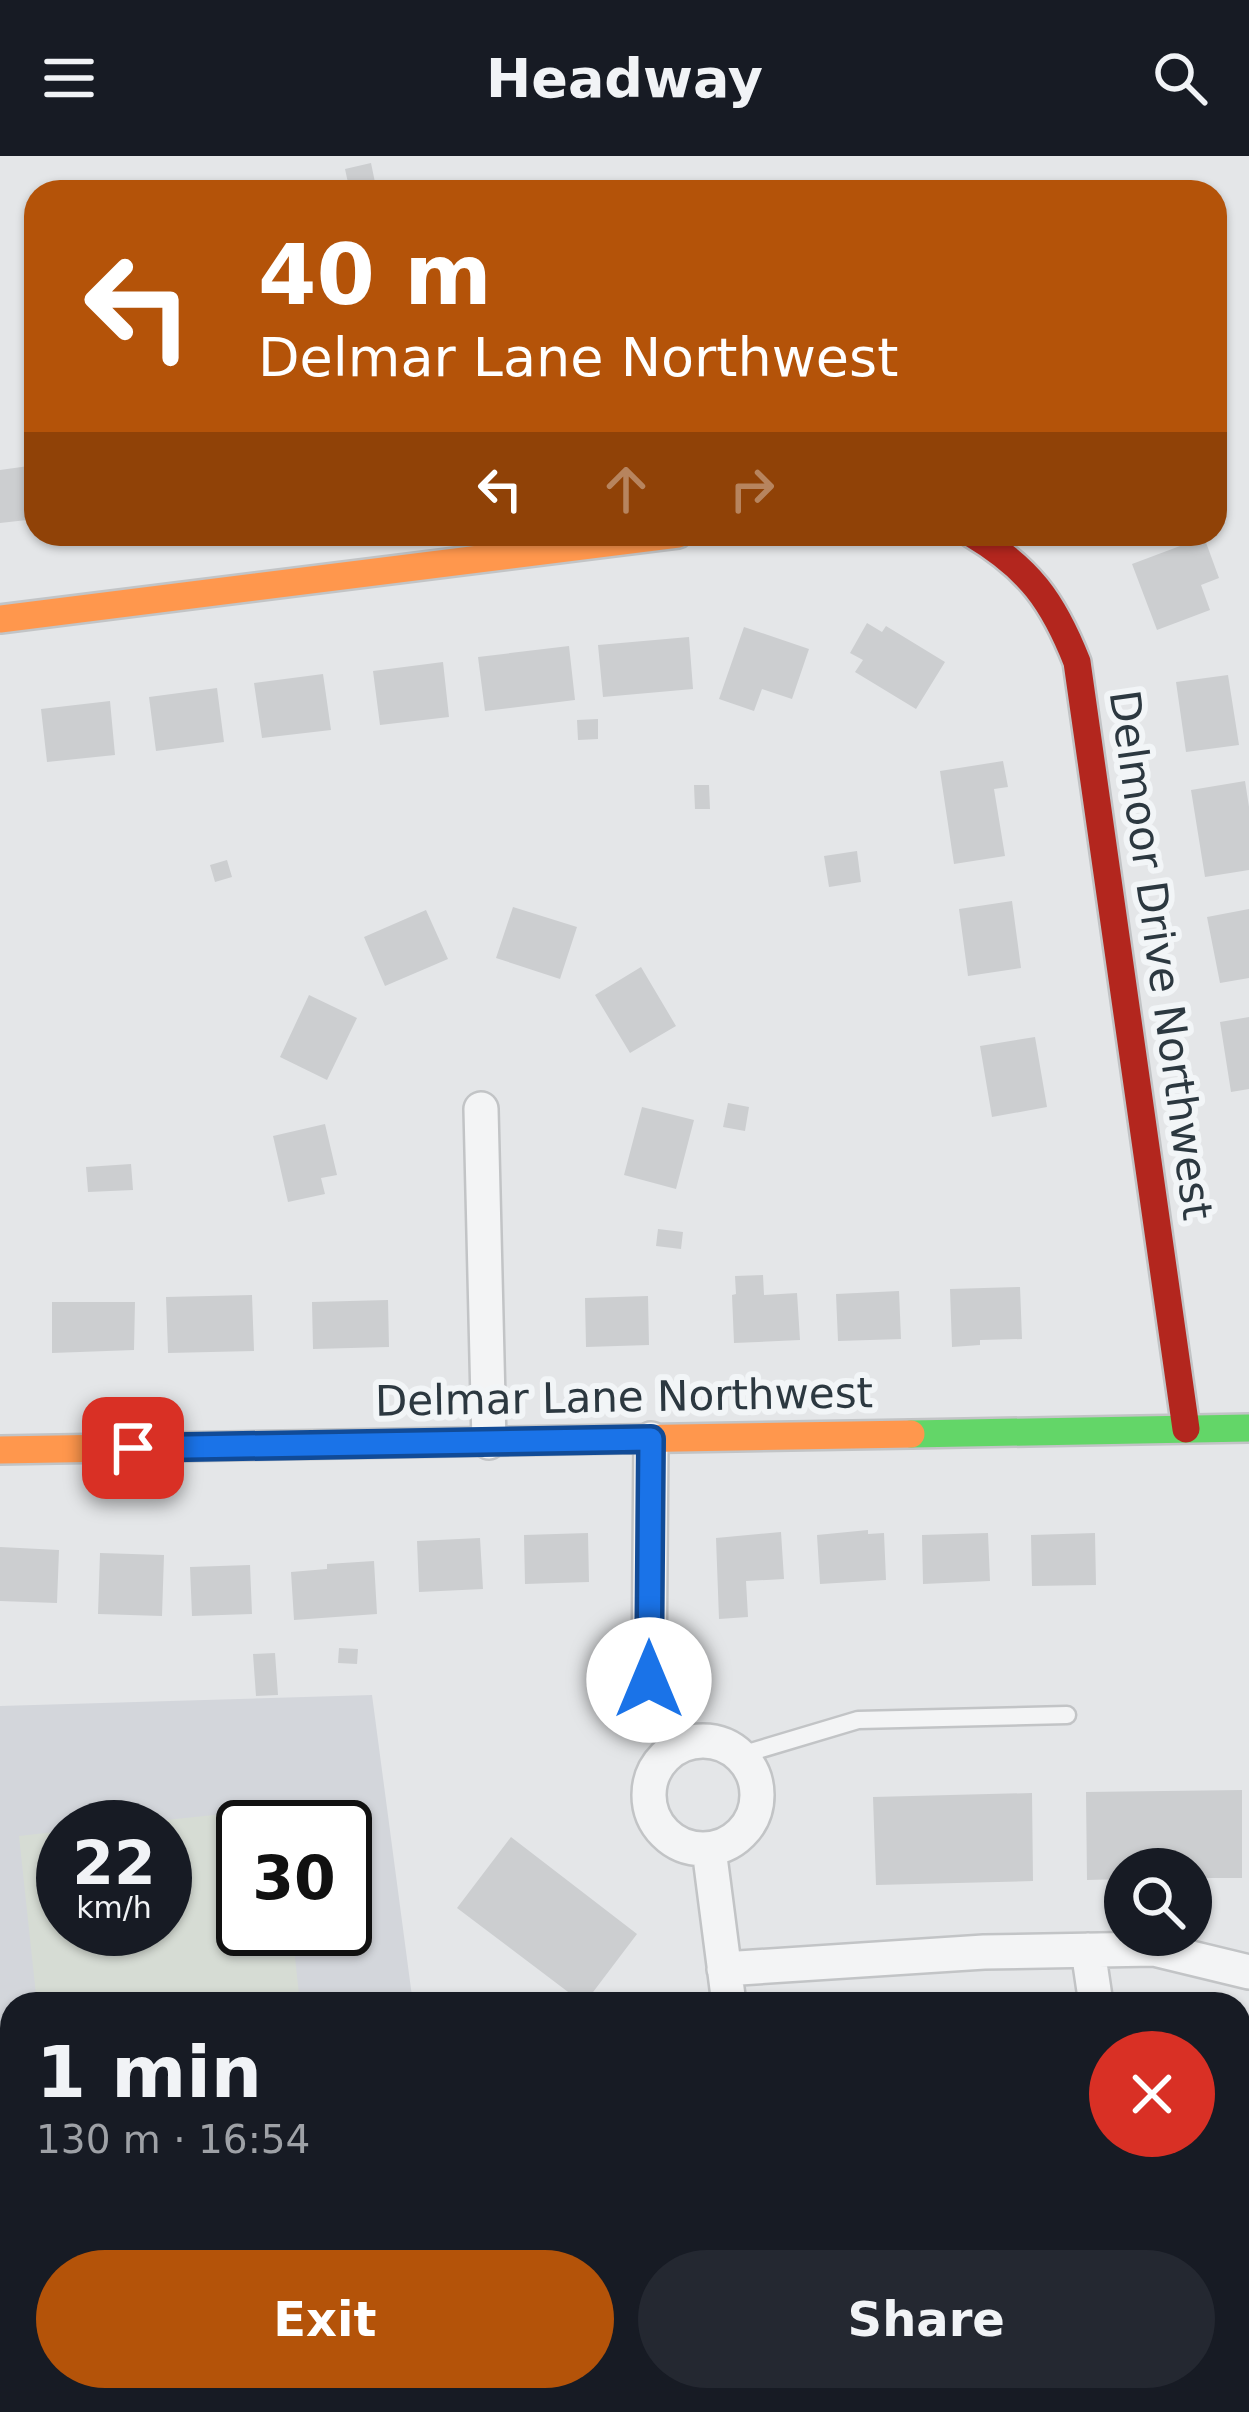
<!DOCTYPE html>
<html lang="en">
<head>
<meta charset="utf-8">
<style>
	:root { --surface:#171b24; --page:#242831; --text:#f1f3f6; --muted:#9ea1a6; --accent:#b45309 }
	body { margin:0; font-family:"DejaVu Sans",sans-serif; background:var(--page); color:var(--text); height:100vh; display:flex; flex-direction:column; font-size:45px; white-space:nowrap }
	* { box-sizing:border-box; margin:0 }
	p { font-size:39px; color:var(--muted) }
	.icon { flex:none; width:66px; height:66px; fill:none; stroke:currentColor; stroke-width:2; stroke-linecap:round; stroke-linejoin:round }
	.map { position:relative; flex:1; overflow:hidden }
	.side { position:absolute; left:0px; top:1836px; width:1251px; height:420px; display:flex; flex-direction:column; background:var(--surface); border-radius:36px 36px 0 0; box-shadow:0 3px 9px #0004 }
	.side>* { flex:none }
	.top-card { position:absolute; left:24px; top:24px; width:1203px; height:366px; border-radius:36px; box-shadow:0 3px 9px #0004; background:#b45309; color:#fff; overflow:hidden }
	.controls { position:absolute; left:1104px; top:1692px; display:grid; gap:24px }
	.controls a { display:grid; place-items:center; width:108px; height:108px; border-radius:50%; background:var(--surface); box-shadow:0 3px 9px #0004; font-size:60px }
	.speed { position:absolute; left:36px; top:1644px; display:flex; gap:24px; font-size:60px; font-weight:700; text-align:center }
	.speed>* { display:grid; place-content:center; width:156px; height:156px; border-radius:50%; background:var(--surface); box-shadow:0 3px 9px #0004; line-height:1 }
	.speed small { font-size:30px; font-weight:400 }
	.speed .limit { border:6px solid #111; border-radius:18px; background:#fff; color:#111 }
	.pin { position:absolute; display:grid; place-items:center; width:102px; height:102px; color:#fff; margin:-51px; border-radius:24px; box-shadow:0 6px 18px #0006 }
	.me { position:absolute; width:132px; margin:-66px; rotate:0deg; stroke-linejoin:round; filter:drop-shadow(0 0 9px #0008) }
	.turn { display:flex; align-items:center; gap:42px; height:252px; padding:0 36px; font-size:54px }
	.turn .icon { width:156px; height:156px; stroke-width:2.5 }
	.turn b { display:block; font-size:84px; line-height:102px }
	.lanes { display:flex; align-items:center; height:114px; padding:0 36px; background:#0003; justify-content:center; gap:60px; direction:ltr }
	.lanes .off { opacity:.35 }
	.round { display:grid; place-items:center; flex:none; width:126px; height:126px; border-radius:63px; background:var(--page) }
	.overview { display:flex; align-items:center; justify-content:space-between; height:204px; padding:0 36px }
	h1 { font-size:72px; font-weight:700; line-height:90px }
	.cta { display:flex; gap:24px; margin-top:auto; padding:24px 36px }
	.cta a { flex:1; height:138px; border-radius:72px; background:var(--accent); color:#fff; font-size:48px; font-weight:700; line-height:138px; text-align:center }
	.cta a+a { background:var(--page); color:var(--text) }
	header { display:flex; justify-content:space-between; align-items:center; height:156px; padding:0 36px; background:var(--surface); font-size:54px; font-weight:700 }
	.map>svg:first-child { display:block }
</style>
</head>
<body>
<header><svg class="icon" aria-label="menu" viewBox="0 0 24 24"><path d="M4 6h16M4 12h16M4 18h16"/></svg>Headway<svg class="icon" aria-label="search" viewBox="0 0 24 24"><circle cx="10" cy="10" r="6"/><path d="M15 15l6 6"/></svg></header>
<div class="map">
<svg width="1249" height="2256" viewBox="0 0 1249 2256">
	<rect width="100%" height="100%" fill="#e4e6e8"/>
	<path fill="#d3d6db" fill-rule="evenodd" d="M372 1539 413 1848H12V2244H466L467 2256H0V1550ZM63 1671H165V1773H63ZM243 1671H345V1773H243Z"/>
	<path fill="#d6dcd4" d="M279 1652 281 1671H243V1773H292L300 1848H37L19 1680 63 1675V1773H165V1671H100Z"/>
	<path fill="#ccced0" d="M371 7 377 36H350L345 13Z
		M36 309V363L0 367V314Z
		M1204 381 1219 422 1201 429 1210 454 1157 474 1132 408Z
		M867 467 882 476 886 470 945 506 916 553 855 516 863 504 850 497Z
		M744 471 809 493 792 543 762 533 754 555 719 543Z
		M689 481 693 533 603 541 598 489Z
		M569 490 575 544 485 555 478 501Z
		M443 506 449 561 380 569 373 515Z
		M323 518 331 574 262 582 254 527Z
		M1228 519 1239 589 1186 596 1176 526Z
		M217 532 224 586 156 595 149 541Z
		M110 545 115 599 47 606 41 553Z
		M598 563V583L578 584 577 564Z
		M1003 605 1008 631 994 633 1005 700 954 708 940 615Z
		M1245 625 1249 651V714L1205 721 1191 634Z
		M694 629H709L710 653H695Z
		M857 695 861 726 829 731 824 700Z
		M227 704 232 721 215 726 210 709Z
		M1012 745 1021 812 968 820 959 753Z
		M513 751 577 771 560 823 496 802Z
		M1249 753V822L1220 827 1207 761Z
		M426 754 448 803 385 830 364 781Z
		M641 811 676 870 630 897 595 839Z
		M309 839 357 862 327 924 280 901Z
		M1249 861V933L1231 936 1220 866Z
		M1035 881 1047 951 992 961 980 890Z
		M728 947 749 951 745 975 723 971Z
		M642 951 694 964 676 1033 624 1019Z
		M325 968 337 1019 321 1022 325 1038 288 1046 273 980Z
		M131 1008 133 1034 88 1036 86 1011Z
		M658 1073 683 1076 681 1093 656 1090Z
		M763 1119 764 1139 797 1137 800 1184 734 1187 732 1139 736 1138 735 1120Z
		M1020 1131 1022 1183 980 1184V1189L952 1191 950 1133Z
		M899 1135 901 1183 838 1185 836 1138Z
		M252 1139 254 1195 168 1197 166 1141Z
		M648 1140 649 1189 586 1191 585 1142Z
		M388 1144 389 1191 313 1193 312 1146Z
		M52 1146H135L134 1194 52 1197Z
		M868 1374V1378L884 1377 886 1424 820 1428 817 1379Z
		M781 1376 784 1423 746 1425 748 1461 719 1463 716 1382Z
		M588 1377 589 1426 525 1428 524 1379Z
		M988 1377 990 1425 923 1428 922 1379Z
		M1095 1377 1096 1429 1032 1430 1031 1379Z
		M480 1382 483 1433 419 1436 417 1385Z
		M0 1391 59 1394 57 1447 0 1445Z
		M100 1397 164 1399 162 1460 98 1458Z
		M374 1405 377 1458 294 1464 291 1416 327 1413V1408Z
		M250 1409 252 1458 192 1460 190 1411Z
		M339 1492 358 1493 357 1508 338 1507Z
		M275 1497 278 1539 256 1540 253 1498Z
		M1242 1634V1722H1191V1713H1125V1723L1087 1724 1086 1636Z
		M1032 1637 1033 1725 876 1729 873 1641Z
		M511 1681 637 1778 584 1848 457 1752Z
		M1249 1911V2000L1239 2001V1912Z
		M26 2244H397L398 2256H28Z
		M581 2244H591L606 2256H571Z
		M1015 2244H1072L1073 2256H941L940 2253Z"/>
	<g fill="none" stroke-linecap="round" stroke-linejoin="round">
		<defs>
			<path id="lane" d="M741 1599 858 1564 1067 1559"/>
			<path id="street" d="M481 953 489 1286
				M649 1524 651 1283
				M649 1639a54 54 0 1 1 108 0a54 54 0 1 1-108 0Z
				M709 1693 729 1848
				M1088 1794 1096 1848
				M724 1813 984 1796 1154 1793 1249 1816
				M1239 2064 1249 2063
				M780 2244 782 2256
				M1188 2244 1190 2256"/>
			<path id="fast" d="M911 1278 1249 1272"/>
			<path id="slow" d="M0 463 678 378
				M0 1294 911 1278"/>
			<path id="jam" d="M972 378C1029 412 1053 445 1077 506L1186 1273"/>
		</defs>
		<use href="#lane" stroke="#c2c4c6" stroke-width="21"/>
		<use href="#street" stroke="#c2c4c6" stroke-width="38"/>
		<use href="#fast" stroke="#c2c4c6" stroke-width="32"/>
		<use href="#slow" stroke="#c2c4c6" stroke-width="32"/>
		<use href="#jam" stroke="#c2c4c6" stroke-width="32"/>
		<use href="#lane" stroke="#f3f4f5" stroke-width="16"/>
		<use href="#street" stroke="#f3f4f5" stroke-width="33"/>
		<use href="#fast" stroke="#63d668" stroke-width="27"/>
		<use href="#slow" stroke="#ff974d" stroke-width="27"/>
		<use href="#jam" stroke="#b3261e" stroke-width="27"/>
	</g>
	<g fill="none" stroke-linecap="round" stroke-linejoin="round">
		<defs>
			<path id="route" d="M133 1292 651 1283 649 1524"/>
		</defs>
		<use href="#route" stroke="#114b97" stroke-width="30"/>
		<use href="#route" stroke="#1a73e8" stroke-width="21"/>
	</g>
	<g text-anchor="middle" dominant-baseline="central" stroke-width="12" stroke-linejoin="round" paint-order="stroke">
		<g font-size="42" fill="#2c3840" stroke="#f2f5f7">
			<text transform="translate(1161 799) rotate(82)">Delmoor Drive Northwest</text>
			<text transform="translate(624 1241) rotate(-1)">Delmar Lane Northwest</text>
		</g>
	</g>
</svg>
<div class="controls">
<a><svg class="icon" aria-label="search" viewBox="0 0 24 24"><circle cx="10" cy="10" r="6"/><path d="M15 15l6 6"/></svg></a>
</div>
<div class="speed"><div>22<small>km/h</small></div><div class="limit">30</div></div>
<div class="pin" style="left:133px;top:1292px;background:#d93025"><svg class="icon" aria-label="arrive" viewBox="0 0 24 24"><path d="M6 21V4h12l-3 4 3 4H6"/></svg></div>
<svg class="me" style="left:649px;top:1524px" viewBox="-20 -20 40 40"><circle r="19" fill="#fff"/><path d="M0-13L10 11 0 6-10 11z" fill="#1a73e8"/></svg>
<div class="top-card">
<div class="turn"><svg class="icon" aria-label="left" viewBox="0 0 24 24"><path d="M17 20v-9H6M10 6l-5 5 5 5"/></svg><div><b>40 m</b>Delmar Lane Northwest</div></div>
<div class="lanes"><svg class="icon" aria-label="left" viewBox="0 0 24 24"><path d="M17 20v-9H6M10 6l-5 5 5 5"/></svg><svg class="icon off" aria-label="ahead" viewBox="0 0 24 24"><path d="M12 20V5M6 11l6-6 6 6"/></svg><svg class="icon off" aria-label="right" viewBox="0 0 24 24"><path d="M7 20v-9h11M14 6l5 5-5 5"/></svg></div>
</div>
<section class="side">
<div class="overview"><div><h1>1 min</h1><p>130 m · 16:54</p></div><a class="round" style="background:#d93025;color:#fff"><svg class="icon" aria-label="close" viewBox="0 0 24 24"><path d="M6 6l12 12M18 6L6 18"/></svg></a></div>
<div class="cta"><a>Exit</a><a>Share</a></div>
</section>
</div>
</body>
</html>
